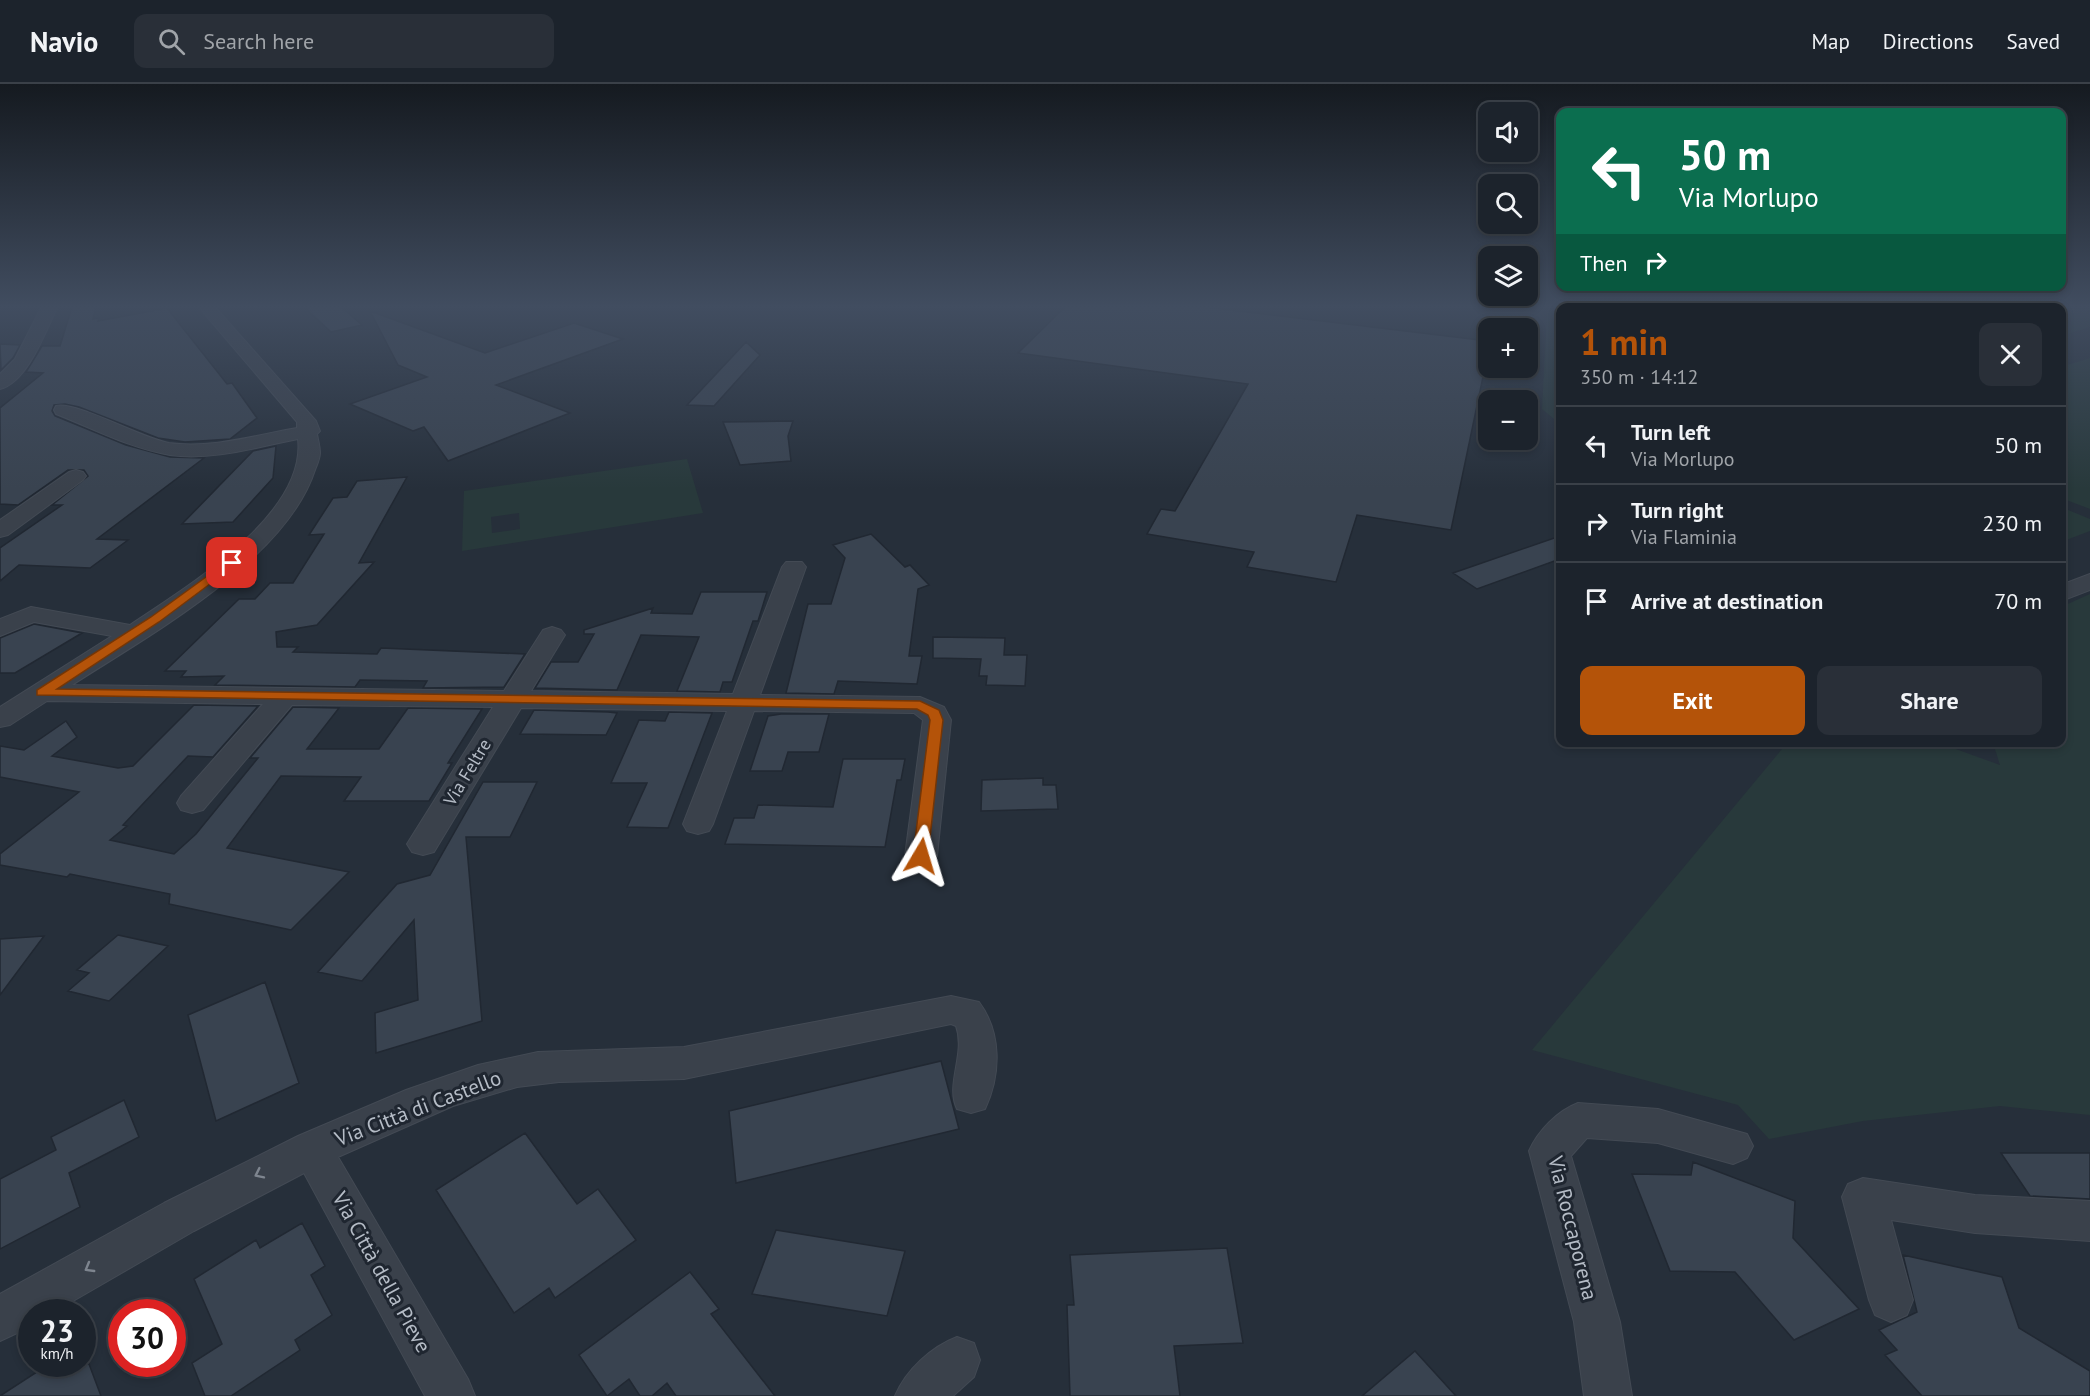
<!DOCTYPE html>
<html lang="en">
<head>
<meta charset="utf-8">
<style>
	:root { --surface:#1c232c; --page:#292f38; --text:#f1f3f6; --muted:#a0a4a9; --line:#3a4048; --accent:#b45309 }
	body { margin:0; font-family:"PT Sans",sans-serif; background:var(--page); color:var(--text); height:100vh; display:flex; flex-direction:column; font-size:22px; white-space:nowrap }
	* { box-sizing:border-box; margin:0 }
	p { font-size:20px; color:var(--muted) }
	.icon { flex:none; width:33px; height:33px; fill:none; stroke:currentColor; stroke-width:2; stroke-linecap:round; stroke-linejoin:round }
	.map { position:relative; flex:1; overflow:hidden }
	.details { position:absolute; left:1556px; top:219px; width:510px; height:444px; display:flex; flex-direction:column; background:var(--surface); border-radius:12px; box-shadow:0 3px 9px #0003,0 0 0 2px var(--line) }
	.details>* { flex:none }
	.hud { position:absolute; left:1556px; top:24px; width:510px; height:183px; border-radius:12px; box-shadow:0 3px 9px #0003,0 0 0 2px var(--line); background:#0b6e4f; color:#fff; overflow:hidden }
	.buttons { position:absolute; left:1478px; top:18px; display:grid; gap:12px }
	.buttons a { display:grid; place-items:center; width:60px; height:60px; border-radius:12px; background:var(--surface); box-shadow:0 3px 9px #0003,0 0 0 2px var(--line); font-size:30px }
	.speed { position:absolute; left:18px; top:1215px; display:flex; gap:12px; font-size:30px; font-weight:700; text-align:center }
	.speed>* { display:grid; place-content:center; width:78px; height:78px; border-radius:50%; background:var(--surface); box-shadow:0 3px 9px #0003,0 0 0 2px var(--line); line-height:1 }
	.speed small { font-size:15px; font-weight:400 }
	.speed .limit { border:9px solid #d22; background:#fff; color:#111 }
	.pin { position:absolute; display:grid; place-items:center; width:51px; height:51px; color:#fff; margin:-26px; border-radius:12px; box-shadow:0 3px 9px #0006 }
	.me { position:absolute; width:66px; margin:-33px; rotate:7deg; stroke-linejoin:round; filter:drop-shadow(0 0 4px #0008) }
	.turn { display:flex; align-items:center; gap:21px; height:126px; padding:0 24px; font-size:27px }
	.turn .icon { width:78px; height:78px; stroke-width:2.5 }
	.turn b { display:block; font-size:42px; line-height:51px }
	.then { display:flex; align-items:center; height:57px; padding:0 24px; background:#0003; gap:12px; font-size:22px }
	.round { display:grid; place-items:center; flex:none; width:63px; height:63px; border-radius:12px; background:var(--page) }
	.headline { display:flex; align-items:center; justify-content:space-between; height:102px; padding:0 24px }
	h1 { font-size:36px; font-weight:800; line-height:45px; color:var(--accent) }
	.primary-button { display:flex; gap:12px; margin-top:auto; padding:12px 24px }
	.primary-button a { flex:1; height:69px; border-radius:12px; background:var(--accent); color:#fff; font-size:24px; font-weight:800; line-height:69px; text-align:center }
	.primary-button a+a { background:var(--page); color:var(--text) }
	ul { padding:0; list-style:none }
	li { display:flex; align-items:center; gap:18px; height:78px; padding:0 24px; border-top:2px solid var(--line) }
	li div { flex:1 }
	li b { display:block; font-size:22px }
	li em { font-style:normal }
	header { display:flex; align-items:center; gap:36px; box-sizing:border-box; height:84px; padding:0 30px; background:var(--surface); border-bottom:2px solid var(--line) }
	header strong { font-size:28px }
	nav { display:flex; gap:33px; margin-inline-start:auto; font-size:21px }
	.search { width:420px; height:54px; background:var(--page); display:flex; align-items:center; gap:15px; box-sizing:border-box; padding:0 21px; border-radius:12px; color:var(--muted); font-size:22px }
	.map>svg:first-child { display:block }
</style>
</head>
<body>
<header>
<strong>Navio</strong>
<div class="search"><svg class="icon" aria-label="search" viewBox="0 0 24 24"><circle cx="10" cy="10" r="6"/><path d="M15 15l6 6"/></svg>Search here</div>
<nav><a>Map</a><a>Directions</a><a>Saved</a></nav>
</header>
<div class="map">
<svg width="2090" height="1312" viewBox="0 0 2090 1312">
	<rect width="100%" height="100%" fill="#262f3a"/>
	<path fill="#28393b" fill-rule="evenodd" d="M1560 222 1651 223 1560 224V340L1542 325 1547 228Z
		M1726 222H2090V243L2061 252V224Z
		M2090 274V425L2061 414V283Z
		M687 375 703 429 462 467 464 407ZM519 429 520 445 492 449 491 433Z
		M2061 423 2090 435V447L2061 458Z
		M2090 510V1031L2000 1022 1863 1037 1769 1055 1738 1021 1532 966 1787 659H1939L2000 681 1993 659 2061 658V523Z"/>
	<path fill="#394350" stroke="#212832" stroke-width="1.5" d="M96 222 93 235 99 234 98 237 167 224 227 300 232 299 257 334 230 355 185 358 158 354 79 323 65 320 54 321 52 327 55 332 126 361 170 373 204 374 97 455 128 456 90 484 19 481 0 497V464L62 421H52L88 392 84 386H68L18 421 0 420V324L43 289 26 288 42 262H60L72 223Z
		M303 222H340L362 241 331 248Z
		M1066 222H1197L1488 257V269L1451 446 1357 431 1336 498 1247 483 1254 468 1147 450 1161 425 1175 427 1248 300 1018 269Z
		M370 227 485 269 574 239 623 255 496 301 570 329 448 377 424 343 413 347 350 320 427 293 398 281Z
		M746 258 760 271 714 322 687 321Z
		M0 260 20 261 13 274 1 286Z
		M793 337 788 352 791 377 740 381 723 338Z
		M276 362 273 394 233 438 182 440 253 367Z
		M407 393 359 479 374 478 317 541 276 548 277 563H298L293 568 377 570 381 564 525 570 504 603 423 604 427 597 360 596 355 603 215 601 224 592 181 593 186 587H165L239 515H255L270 499H293L324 450 309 451 333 414 347 413 357 397Z
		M871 450 905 483 910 481 929 501 918 505 909 572H922L917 600 838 597 834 610 786 609 808 520H831L845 474 833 461Z
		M1560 452V475L1477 505 1453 489Z
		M701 508H767L758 537H753L732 598H723L720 608 677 607 699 553 641 551 617 606 535 604 551 578H578L594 550H584V546L653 524 651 529 692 530Z
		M34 540 82 549 15 589H0V554Z
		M933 553 1005 554 1004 571H1027L1025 602 986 601 987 592H979L981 575 933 574Z
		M194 621 258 622 213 673 188 672 123 741 127 742 110 756 174 770 196 750 258 674H250L293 623 339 624 307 665H379L408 624 482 625 448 679H452L429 717H344L361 693 281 692 227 764 349 788 291 846 169 820 170 810 70 790 67 793 0 781V770L79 708 0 693V662L24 666 66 637 77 653 52 672 118 684 133 682Z
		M534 626 608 628 617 629 606 651 520 650Z
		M669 628 712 629 668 744 627 743 647 699H611L639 636 665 637Z
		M781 630H829L819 668H788L782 687H750L768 632Z
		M843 675H905L901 696H897L885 763 725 760 734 734H754L758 721 833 723Z
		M1043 694V701H1056L1058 725 981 727 982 696Z
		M483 698H537L510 753H466L482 937 376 969 375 929 418 916 414 836 362 897 318 888 397 800 430 791Z
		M118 851 168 862 109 917 68 907 89 889 77 886Z
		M44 852 0 911V855Z
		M265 898 299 999 216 1037 188 931Z
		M941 977 959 1045 736 1099 729 1027Z
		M124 1016 139 1053 69 1089 80 1123 0 1165V1095L56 1066 51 1053Z
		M525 1049 577 1120 598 1105 636 1156 555 1214 549 1204 514 1229 436 1106Z
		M2001 1069H2090V1115L2030 1112Z
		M1693 1078 1795 1117 1793 1154 1859 1225 1794 1256 1735 1188 1670 1187 1632 1090 1691 1091Z
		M302 1139 325 1182 311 1191 332 1231 295 1256 300 1266 231 1312H205L192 1279 222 1260 194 1195 256 1156 260 1164Z
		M776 1146 905 1167 887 1232 752 1210Z
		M1227 1164 1243 1259 1174 1262 1180 1312H1070L1067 1221H1074L1070 1171Z
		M1903 1171 2002 1193 2019 1244 2090 1287V1312H1922L1885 1271 1897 1266 1879 1246 1917 1228Z
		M690 1188 719 1225 711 1230 775 1312H676L667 1299 652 1312H640L629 1295 607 1312 579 1271Z
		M1415 1267 1456 1312H1362Z
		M49 1280H89L101 1312H0Z"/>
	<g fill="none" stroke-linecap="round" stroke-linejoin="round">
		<defs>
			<path id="minor" d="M42 222H58C46 246 28 298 0 305V290L15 275Z
				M198 222H214L316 337 320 347 317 350C318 356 320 363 320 369 320 374 317 381 315 386 286 476 148 552 72 601L504 607 543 546 552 543 561 546 565 551 531 607 733 610 782 483 786 478H802L806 483 760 611 920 613 944 623 951 636 937 772 932 780 921 783 910 780 905 772 923 636 914 629 754 627 713 740 709 747 698 750 687 747 683 740 727 627 521 624 434 768 423 771 412 768 407 760 493 623 292 621 203 726 192 729 181 726 177 719 181 712 263 620 47 617 10 641 0 643V623L112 552 34 538 0 552V535L31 523 130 541C185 504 307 431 298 355 257 363 212 377 170 371 130 364 94 345 56 330L54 326 56 322C76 317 141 354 169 359 212 365 256 351 297 344V338Z
				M76 386 83 388 86 392 83 396 8 451 0 453V436L69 388Z
				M2090 490V506L2061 517V501Z
				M951 912 979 918C1002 949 1001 991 985 1025L971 1029 957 1025C945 1000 966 970 956 942L951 940 684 995 559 998 517 1003 453 1022 338 1073 468 1295 475 1312H425L304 1089 194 1147 54 1228H32V1242L0 1257V1210L164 1119 298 1052 406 1006 478 981 538 968 684 963Z
				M1578 1019 1658 1025 1747 1050 1753 1062 1747 1074 1733 1080 1658 1059 1587 1054 1571 1072 1620 1238 1632 1312H1584L1574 1238 1529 1067C1538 1047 1557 1027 1578 1019Z
				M1863 1094 1975 1111 2090 1117V1157L1975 1149 1891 1136 1913 1216 1907 1231 1891 1238 1875 1231 1869 1216 1842 1113 1848 1100Z
				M957 1253 974 1259 980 1276 974 1293 953 1312H895C906 1286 931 1263 957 1253Z"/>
		</defs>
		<use href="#minor" stroke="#434a54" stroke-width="2"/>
		<use href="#minor" fill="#3a414b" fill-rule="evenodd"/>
	</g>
	<defs><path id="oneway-chevron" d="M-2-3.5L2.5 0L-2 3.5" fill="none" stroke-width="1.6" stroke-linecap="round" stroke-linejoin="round" transform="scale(1.5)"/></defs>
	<g stroke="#7e858f">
		<use href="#oneway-chevron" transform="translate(259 1090) rotate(154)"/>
		<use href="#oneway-chevron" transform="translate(89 1184) rotate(150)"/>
	</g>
	<linearGradient id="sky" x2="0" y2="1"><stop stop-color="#151a20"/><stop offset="0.55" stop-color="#414d60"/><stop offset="1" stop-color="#414d60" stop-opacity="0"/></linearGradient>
	<rect width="2090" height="405" fill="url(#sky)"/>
	<path fill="#b45309" stroke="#753606" stroke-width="1.5" d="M228 477 238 479 159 538 57 605 920 617 939 626 943 636 928 772 921 777 913 772 930 636 928 631 917 625 37 611V606L151 533Z"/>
	<g text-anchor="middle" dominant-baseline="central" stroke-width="6" stroke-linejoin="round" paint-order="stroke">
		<g font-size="18" fill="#b5bcc6" stroke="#1f2630">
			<text transform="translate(467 688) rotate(-59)">Via Feltre</text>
		</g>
		<g font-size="21" fill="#b5bcc6" stroke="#1f2630">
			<text transform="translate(418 1024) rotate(-21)">Via Città di Castello</text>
			<text transform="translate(1573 1144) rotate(76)">Via Roccaporena</text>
			<text transform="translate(382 1188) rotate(61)">Via Città della Pieve</text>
		</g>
	</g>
</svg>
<div class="buttons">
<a><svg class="icon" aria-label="sound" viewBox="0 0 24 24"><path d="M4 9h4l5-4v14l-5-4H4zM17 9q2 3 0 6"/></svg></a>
<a><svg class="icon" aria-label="search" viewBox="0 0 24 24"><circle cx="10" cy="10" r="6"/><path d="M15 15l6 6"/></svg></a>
<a><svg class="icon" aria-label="layers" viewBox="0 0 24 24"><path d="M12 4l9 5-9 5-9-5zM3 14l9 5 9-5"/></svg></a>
<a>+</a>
<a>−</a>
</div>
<div class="speed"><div>23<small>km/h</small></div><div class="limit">30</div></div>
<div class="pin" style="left:232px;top:479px;background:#d93025"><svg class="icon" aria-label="arrive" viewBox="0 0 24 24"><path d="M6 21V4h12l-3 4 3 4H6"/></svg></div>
<svg class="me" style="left:921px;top:772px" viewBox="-20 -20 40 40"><path d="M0-17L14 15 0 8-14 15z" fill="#b45309" stroke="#fff" stroke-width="4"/></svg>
<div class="hud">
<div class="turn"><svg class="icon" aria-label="left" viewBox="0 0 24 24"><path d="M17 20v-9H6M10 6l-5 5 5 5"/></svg><div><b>50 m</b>Via Morlupo</div></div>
<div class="then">Then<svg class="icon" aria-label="right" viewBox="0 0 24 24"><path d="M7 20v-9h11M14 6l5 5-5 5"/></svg></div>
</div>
<section class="details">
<div class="headline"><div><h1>1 min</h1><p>350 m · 14:12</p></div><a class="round"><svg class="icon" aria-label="close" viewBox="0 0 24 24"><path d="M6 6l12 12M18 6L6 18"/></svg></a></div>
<ul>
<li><svg class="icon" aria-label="left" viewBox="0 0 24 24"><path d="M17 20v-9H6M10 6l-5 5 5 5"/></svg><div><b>Turn left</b><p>Via Morlupo</p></div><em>50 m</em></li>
<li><svg class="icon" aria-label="right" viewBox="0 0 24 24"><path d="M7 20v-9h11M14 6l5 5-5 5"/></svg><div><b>Turn right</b><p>Via Flaminia</p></div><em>230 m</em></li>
<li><svg class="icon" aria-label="arrive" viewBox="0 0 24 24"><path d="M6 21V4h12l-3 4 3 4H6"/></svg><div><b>Arrive at destination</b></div><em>70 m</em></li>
</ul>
<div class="primary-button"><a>Exit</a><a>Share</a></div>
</section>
</div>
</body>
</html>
